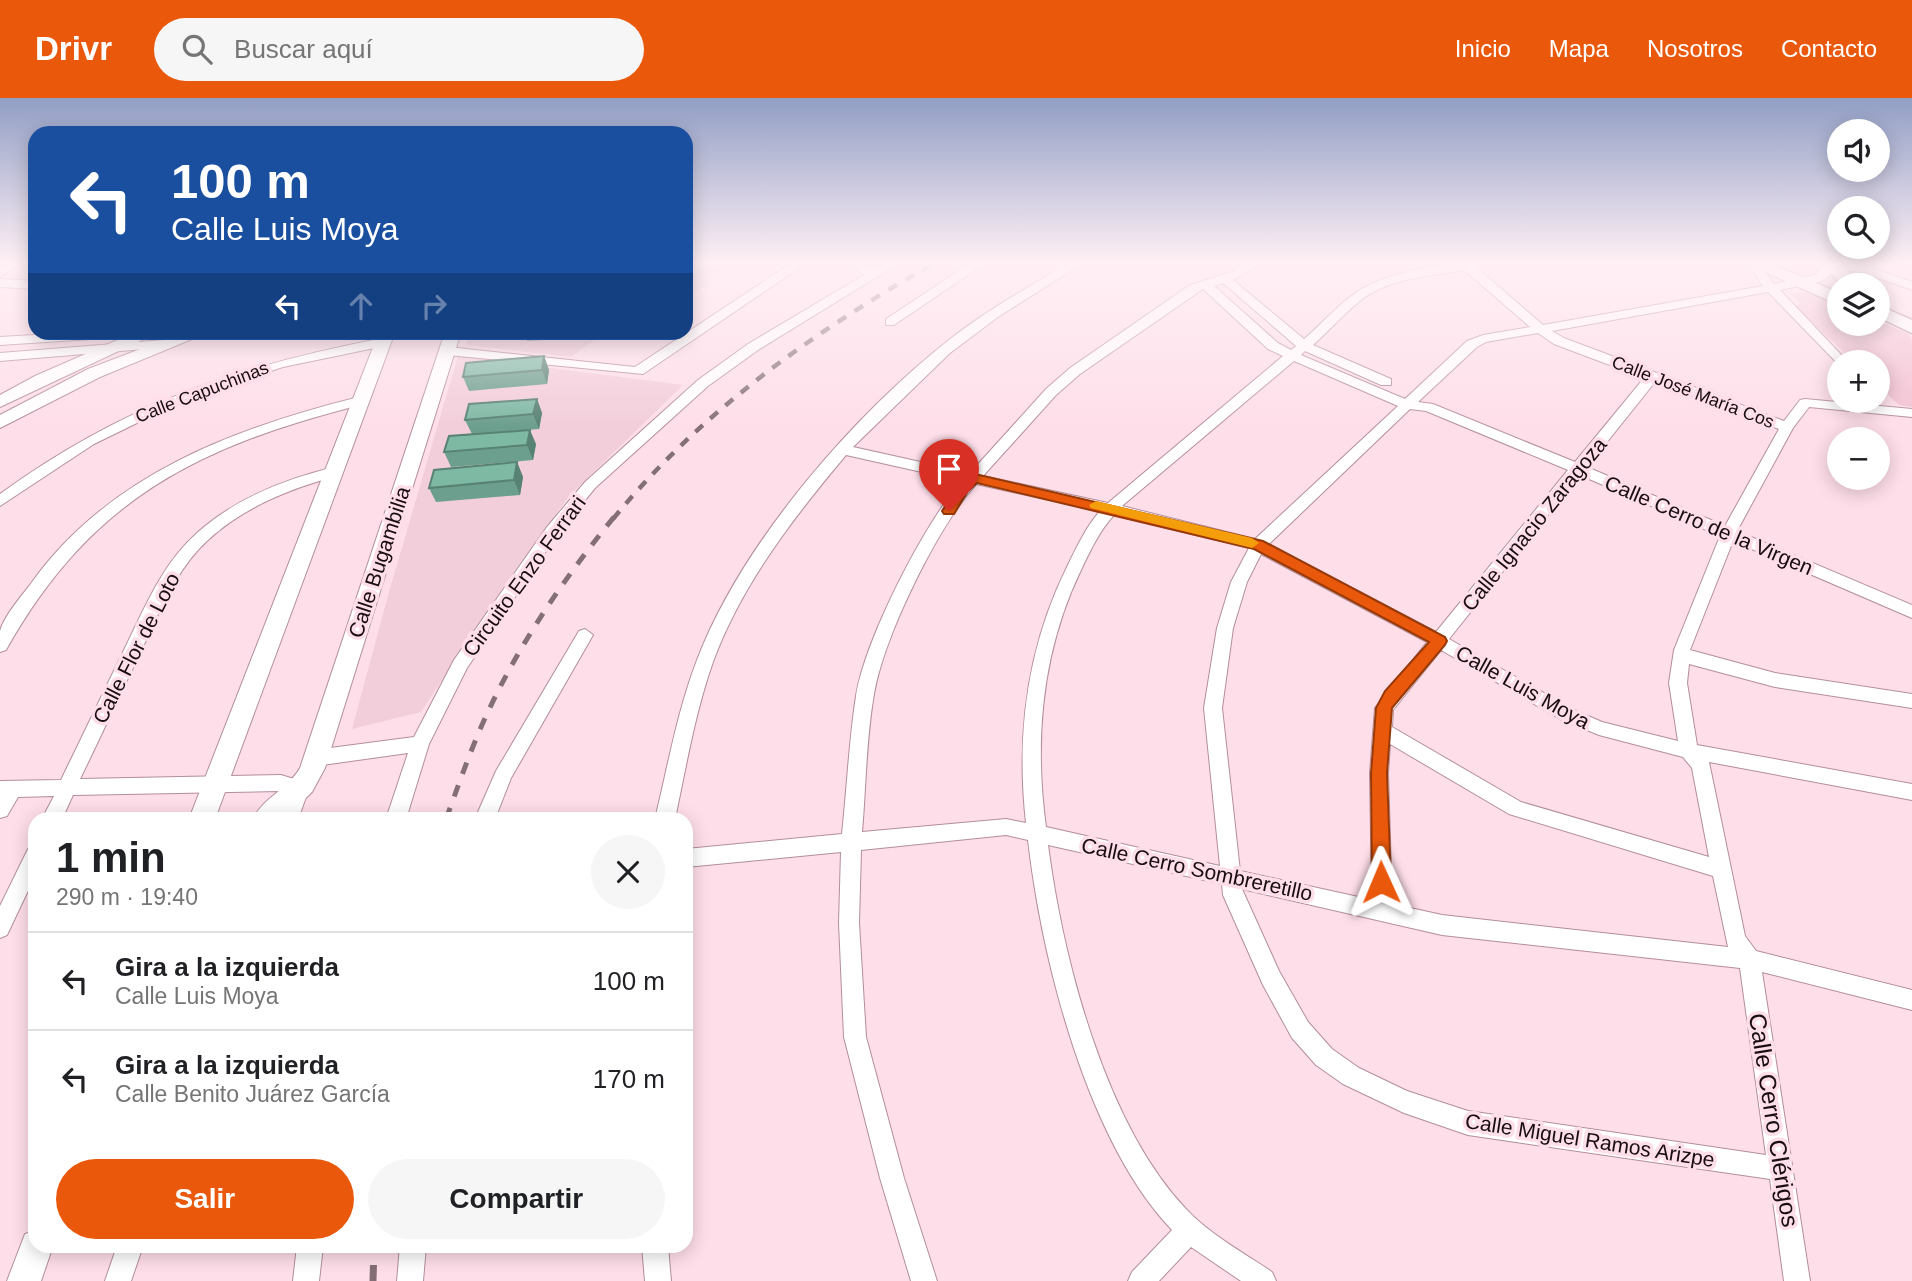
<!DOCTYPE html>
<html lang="es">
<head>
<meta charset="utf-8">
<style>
	:root { --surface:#fff; --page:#f6f6f6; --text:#202124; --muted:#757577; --line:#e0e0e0; --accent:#ea580c }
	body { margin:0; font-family:Helvetica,sans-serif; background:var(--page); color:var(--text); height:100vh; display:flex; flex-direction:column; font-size:26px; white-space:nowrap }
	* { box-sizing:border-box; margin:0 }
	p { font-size:23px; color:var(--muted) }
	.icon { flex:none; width:38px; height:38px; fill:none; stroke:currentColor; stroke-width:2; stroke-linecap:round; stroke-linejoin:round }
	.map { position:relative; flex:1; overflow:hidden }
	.side { position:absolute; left:28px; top:714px; width:665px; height:441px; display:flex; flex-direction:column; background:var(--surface); border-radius:21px; box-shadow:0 4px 18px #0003 }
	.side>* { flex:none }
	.hud { position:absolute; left:28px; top:28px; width:665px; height:214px; border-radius:21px; box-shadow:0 4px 18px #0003; background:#1a4fa0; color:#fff; overflow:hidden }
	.buttons { position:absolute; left:1827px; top:21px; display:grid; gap:14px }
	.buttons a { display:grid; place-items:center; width:63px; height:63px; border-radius:50%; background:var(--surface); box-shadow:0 4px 18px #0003; font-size:35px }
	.pin { position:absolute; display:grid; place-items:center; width:60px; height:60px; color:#fff; margin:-72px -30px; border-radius:50% 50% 50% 0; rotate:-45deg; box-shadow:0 0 7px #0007 }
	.pin .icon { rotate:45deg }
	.me { position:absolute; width:77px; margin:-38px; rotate:359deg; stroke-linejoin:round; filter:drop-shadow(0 0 5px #0008) }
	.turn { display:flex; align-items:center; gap:24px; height:147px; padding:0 28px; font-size:32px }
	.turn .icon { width:91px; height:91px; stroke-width:2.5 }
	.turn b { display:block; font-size:49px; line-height:60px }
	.lanes { display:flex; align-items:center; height:66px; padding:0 28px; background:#0003; justify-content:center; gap:35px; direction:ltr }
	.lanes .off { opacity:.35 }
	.round { display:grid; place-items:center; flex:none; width:74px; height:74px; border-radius:37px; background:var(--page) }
	.overview { display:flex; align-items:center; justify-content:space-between; height:119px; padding:0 28px }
	h1 { font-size:42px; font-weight:600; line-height:52px }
	.button { display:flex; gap:14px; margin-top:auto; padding:14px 28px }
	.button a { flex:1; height:80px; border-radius:42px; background:var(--accent); color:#fff; font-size:28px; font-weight:600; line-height:80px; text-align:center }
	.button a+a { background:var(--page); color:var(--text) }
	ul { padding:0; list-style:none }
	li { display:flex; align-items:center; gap:21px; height:98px; padding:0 28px; border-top:2px solid var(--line) }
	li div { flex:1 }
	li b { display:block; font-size:26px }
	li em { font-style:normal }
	header { display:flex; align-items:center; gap:42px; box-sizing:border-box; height:98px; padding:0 35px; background:var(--accent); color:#fff }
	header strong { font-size:33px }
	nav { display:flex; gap:38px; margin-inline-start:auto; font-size:24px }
	.search { width:490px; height:63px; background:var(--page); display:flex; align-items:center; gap:18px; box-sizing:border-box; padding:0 24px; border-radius:38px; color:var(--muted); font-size:26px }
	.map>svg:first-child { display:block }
</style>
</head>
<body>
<header>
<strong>Drivr</strong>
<div class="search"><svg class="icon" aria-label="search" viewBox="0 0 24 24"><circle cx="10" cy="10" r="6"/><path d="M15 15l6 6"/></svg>Buscar aquí</div>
<nav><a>Inicio</a><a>Mapa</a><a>Nosotros</a><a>Contacto</a></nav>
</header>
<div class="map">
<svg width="1912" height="1183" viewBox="0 0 1912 1183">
	<rect width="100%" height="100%" fill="#fedee9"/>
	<path fill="#f2cdda" d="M686 164H738L686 200Z
		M470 235H604L571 259 466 247Z
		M458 258 683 287 569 398 506 485 421 614 352 631 389 494Z"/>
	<path fill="#f3c1d3" d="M1807 194 1839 207V226H1878V223L1908 235 1912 242V309L1899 307 1878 287V264H1854L1795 208 1801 206 1790 196Z"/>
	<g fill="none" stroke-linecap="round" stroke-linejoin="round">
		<defs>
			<path id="minor" d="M8 164H22L0 179V170Z
				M793 164H808L643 276 448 257 442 253 448 249 635 269Z
				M849 164H863L872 172 886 164H901L758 252 708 288 595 390 557 437 467 570 429 646 406 721H386L408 655 315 668 308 665 306 660 308 655 315 652 414 639 454 562 547 429 585 384 698 282 748 246 864 177Z
				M972 164H987L894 227H886V221Z
				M1070 164H1085L998 219 950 255 853 349 970 375 1046 291 1070 270 1190 187 1232 174 1249 164H1264L1233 182 1304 241C1322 226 1337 207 1357 194 1383 176 1443 164 1470 164L1543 227 1763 188 1747 164H1758L1774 186 1815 177 1829 164 1863 167 1912 184V192L1861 174 1836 171 1823 183 1780 192 1848 264H1839V267L1768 194 1552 233 1564 240 1784 323 1800 302 1805 301 1912 311V319L1809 309 1793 330 1737 433 1912 507V520L1733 443 1690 552 1775 575 1912 596V610L1775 589 1689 566 1687 585 1697 647 1912 686V702L1709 664 1745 838 1756 853 1912 892V912L1762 874 1810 1183H1784L1770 1081 1468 1037 1404 1015 1343 986 1316 967 1292 940 1263 887 1223 797 1222 786 1048 747C1063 861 1105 1026 1186 1111 1210 1137 1243 1154 1272 1174L1276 1183H1241L1191 1149 1159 1183H1128L1132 1174 1172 1132C1087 1043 1042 862 1028 742L1006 737 861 752 859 825 866 939 904 1080 937 1183H911L880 1080 844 939 839 825 841 754 686 769V751L842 736C847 690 849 643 856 598 865 542 924 425 962 383L846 357C794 419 741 487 713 564 695 615 686 669 675 721H655C668 668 677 614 697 562 742 444 855 315 954 238 990 210 1031 188 1070 164ZM1464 172 1530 229 1483 237 1467 243 1405 301 1301 257 1305 253 1381 287H1391V281L1313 247C1330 232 1346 213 1365 199 1393 180 1431 178 1464 172ZM1223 185 1296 248 1291 252 1278 245 1214 188ZM1203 191 1268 251 1283 258 1108 405 983 378 1056 297 1080 276ZM1538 235 1554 246 1644 280 1575 364 1433 306 1418 304 1477 249 1486 244ZM1294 263 1398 308 1255 441 1122 408ZM1655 284 1779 331 1725 428 1587 369ZM1410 311 1426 313 1568 372 1436 534 1269 446ZM1580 377 1720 438 1674 552 1669 585 1678 643 1602 624 1572 611 1449 541ZM976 386 1100 413C1086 429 1076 450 1067 469 1027 550 1016 636 1026 725L1006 721 862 734C866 689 866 641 874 596 884 538 937 430 976 386ZM1114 417 1249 450 1231 484 1217 530 1204 610 1220 768 1046 729C1034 641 1042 553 1081 472 1090 453 1100 432 1114 417ZM1261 456 1427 544 1375 610 1370 675 1372 802 1240 773 1222 610 1233 530 1247 484ZM1441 552 1560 621 1599 637 1683 659 1692 670 1709 759 1521 704 1392 629 1393 612ZM1390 646 1509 716 1713 778 1728 849 1442 817 1392 806 1388 675ZM1242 791 1442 837 1740 870 1766 1057 1468 1013 1407 993 1359 970 1332 951 1308 924 1279 873Z
				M0 181 35 183V191L0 189Z
				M86 234H143L137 238 0 247V239Z
				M384 240 390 244 389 247 283 269 186 301 94 346 0 408V396C122 307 237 268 384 240Z
				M164 242 169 243V249L0 263V255Z
				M359 299 364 300V306C199 348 92 399 6 552L0 554C0 548 0 539 0 533 5 516 22 498 32 484 110 376 235 330 359 299Z
				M335 369 340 371 342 374 340 377C292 390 245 408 208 442 176 471 160 513 142 551 121 594 101 638 80 681L281 677 307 685 309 691 298 721H278L289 695 281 693 73 697 62 721H42L54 698 18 699 7 718 0 720V683L61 682C82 639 103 595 124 552 144 511 162 466 197 435 236 400 285 381 335 369Z
				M585 531 593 537 511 680 495 721H475L496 673 579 533Z
				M35 748V778L7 837 0 840V808L28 751Z
				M117 1148H143L131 1183H105Z
				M297 1148H323L319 1183H293Z
				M400 1148H426L423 1183H397Z
				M642 1148H668L671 1183H645Z"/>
			<path id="tertiary" d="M136 234H159L0 309V297L35 278Z
				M185 234H209L100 279 0 330V317L88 271Z
				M379 234H395L215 721H189Z
				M445 234H461L325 670 312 694 284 721H253C263 700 289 690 300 670Z
				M35 1133V1148H53L41 1183H7L25 1136Z"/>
			<path id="secondary" d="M1743 164H1767L1839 195V207Z
				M1823 164H1841L1859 187H1841Z
				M1878 207 1912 222V235L1878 219Z"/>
		</defs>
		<use href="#minor" stroke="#b38e9b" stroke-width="2"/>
		<use href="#tertiary" stroke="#b38e9b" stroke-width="2"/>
		<use href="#secondary" stroke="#b38e9b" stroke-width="3"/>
		<use href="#minor" fill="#fff" fill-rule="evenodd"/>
		<use href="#tertiary" fill="#fff" fill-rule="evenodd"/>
		<use href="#secondary" fill="#fff" fill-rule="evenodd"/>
		<path stroke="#846f77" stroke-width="4.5" stroke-dasharray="10 10" stroke-linecap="butt" d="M613 421C702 312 815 233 936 164"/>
		<path stroke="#846f77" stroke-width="5" stroke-dasharray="12 12" stroke-linecap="butt" d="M446 721C459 686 471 650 487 616 519 546 565 479 614 419"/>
		<path stroke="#846f77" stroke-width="7" stroke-dasharray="16 16" stroke-linecap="butt" d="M373 1183 374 1148"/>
	</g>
	<path fill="#6c9f8d" d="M524 234H575L573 240 527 243Z
		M544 258 549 272 547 286 469 293 463 279Z
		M537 301 542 315 539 331 472 336 465 322Z
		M536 346 533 362 451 369 444 354Z
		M517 364 523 379 520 397 436 404 429 390Z"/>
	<path fill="#588273" d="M544 258 549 272 547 286 542 272Z
		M537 301 542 315 539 331 533 316Z
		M530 332 536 346 533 362 527 347Z
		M517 364 523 379 520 397 514 382Z"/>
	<path fill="#7eb9a4" stroke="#588273" stroke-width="2" d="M544 258 542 272 463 279 466 265Z
		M537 301 533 316 465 322 469 306Z
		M530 332 527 347 444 354 449 338Z
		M517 364 514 382 429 390 434 372Z"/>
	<linearGradient id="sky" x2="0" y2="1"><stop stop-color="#929ec5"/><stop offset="0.5" stop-color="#fff0f5"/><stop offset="1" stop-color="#fff0f5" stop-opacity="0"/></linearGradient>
	<rect width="1912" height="330" fill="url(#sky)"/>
	<path fill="#ea580c" stroke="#983908" stroke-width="2" d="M975 376 1263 443 1445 539 1447 543 1445 547 1392 610 1387 675 1391 784 1388 790 1381 792 1375 790 1372 784 1371 675 1376 610 1385 593 1429 544 1254 451 977 385 968 393 954 416H944L942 413 959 387Z"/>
	<path fill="#f59e0b" d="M1096 403 1252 440 1259 445 1252 450 1091 410 1089 407Z"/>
	<g text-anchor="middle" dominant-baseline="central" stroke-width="7" stroke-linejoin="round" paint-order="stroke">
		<g font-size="18" fill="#190d12" stroke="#fedee9">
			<text transform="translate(202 294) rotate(-21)">Calle Capuchinas</text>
			<text transform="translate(1693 294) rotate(21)">Calle José María Cos</text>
		</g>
		<g font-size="21" fill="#190d12" stroke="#fedee9">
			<text transform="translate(1534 426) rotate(-51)">Calle Ignacio Zaragoza</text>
			<text transform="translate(1709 427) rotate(23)">Calle Cerro de la Virgen</text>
			<text transform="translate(379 464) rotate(-72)">Calle Bugambilia</text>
			<text transform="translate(524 478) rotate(-54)">Circuito Enzo Ferrari</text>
			<text transform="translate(136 550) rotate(-63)">Calle Flor de Loto</text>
			<text transform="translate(1523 589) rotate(29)">Calle Luis Moya</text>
			<text transform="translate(1197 771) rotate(12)">Calle Cerro Sombreretillo</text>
			<text transform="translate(1590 1042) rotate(9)">Calle Miguel Ramos Arizpe</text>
		</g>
		<g font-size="24" fill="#190d12" stroke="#fedee9">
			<text transform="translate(1774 1022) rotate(81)">Calle Cerro Clérigos</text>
		</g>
	</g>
</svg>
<div class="buttons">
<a><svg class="icon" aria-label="sound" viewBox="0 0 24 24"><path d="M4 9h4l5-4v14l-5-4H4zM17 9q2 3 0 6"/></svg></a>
<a><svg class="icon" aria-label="search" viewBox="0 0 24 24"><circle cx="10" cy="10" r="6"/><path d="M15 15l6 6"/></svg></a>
<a><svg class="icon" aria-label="layers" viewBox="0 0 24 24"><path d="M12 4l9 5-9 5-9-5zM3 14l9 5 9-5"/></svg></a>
<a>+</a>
<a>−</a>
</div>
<div class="pin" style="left:949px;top:413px;background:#d93025"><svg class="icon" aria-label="arrive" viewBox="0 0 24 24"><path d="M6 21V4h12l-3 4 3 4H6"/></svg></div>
<svg class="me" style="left:1381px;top:784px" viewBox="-20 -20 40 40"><path d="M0-17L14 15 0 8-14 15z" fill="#ea580c" stroke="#fff" stroke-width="4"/></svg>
<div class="hud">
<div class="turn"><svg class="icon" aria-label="left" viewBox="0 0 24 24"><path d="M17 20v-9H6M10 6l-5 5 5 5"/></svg><div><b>100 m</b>Calle Luis Moya</div></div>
<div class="lanes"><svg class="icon" aria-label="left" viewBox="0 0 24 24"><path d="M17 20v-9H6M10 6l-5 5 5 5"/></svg><svg class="icon off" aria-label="ahead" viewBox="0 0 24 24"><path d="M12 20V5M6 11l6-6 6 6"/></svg><svg class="icon off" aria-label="right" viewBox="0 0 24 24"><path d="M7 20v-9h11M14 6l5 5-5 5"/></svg></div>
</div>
<section class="side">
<div class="overview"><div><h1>1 min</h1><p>290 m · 19:40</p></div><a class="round"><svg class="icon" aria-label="close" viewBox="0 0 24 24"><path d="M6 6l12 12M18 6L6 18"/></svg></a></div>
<ul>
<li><svg class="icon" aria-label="left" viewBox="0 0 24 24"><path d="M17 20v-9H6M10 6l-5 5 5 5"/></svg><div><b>Gira a la izquierda</b><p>Calle Luis Moya</p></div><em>100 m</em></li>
<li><svg class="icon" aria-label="left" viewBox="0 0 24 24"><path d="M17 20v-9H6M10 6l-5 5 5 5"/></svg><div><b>Gira a la izquierda</b><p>Calle Benito Juárez García</p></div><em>170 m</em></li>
</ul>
<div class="button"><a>Salir</a><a>Compartir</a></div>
</section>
</div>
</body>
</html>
